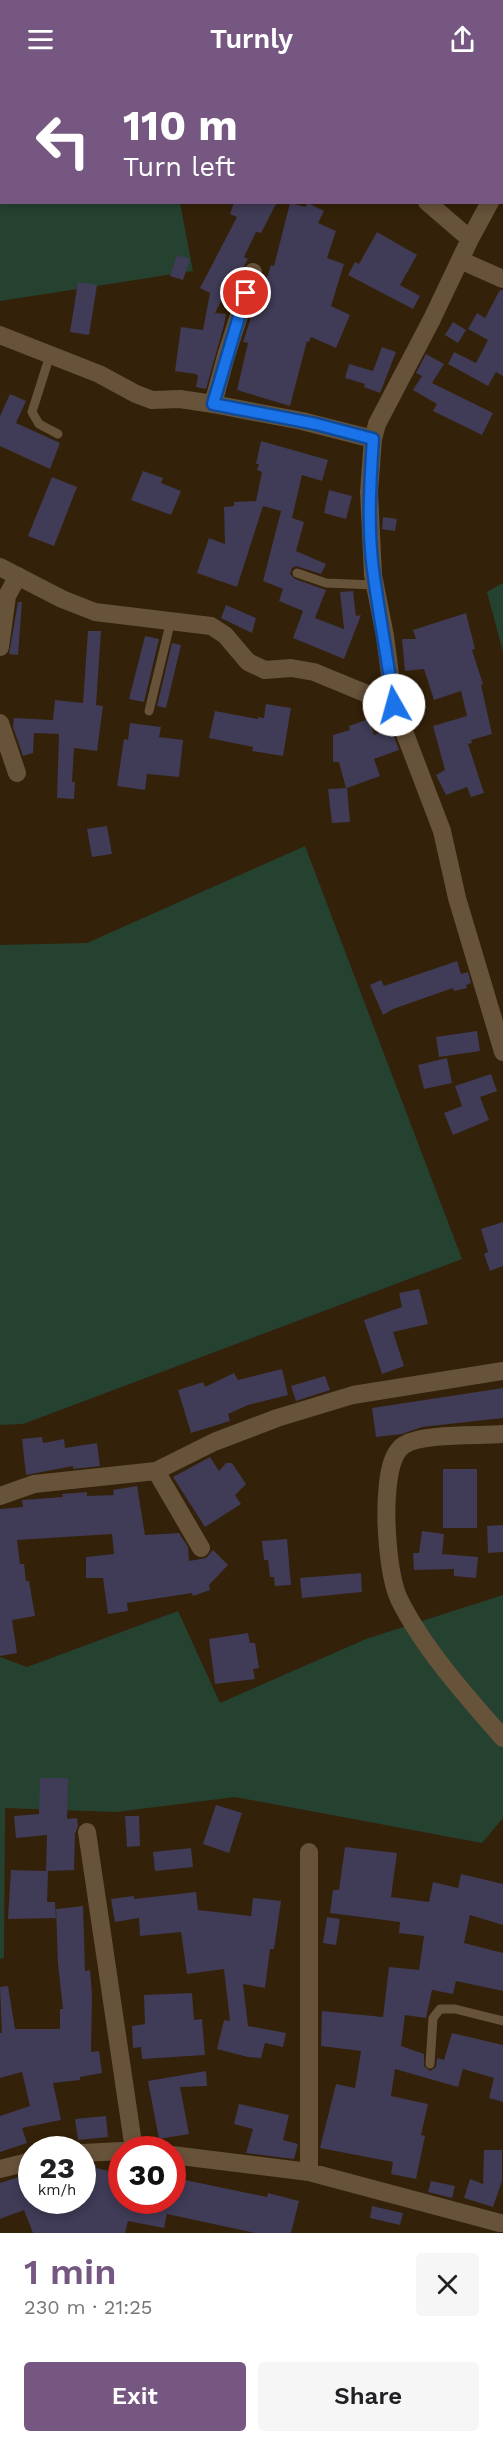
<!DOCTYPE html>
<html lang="en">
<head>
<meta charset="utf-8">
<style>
	:root { --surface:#fff; --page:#f6f6f6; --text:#202124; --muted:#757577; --accent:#755782 }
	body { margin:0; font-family:"Work Sans",sans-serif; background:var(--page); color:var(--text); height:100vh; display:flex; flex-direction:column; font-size:22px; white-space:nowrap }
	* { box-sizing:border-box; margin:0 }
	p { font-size:20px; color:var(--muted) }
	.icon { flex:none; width:33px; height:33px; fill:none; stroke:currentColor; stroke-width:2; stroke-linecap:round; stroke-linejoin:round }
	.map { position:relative; height:2155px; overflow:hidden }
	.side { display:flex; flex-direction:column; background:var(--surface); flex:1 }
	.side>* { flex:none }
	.hud { position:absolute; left:0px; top:0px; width:504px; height:126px; box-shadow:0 3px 9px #0003; background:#755782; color:#fff; overflow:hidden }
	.speed { position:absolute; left:18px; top:2058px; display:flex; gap:12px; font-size:30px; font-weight:700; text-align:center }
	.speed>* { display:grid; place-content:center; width:78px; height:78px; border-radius:50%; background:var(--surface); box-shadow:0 3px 9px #0003; line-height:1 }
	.speed small { font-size:15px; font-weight:400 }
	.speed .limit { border:9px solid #d22; background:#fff; color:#111 }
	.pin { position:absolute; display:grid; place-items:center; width:51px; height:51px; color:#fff; margin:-26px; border:3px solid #fff; border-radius:50%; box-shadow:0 2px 6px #0007 }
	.me { position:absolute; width:66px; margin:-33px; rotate:353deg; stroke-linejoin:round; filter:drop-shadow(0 0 4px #0008) }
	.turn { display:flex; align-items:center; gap:21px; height:126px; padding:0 24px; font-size:27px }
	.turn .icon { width:78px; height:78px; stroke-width:2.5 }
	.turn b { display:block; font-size:42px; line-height:51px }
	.round { display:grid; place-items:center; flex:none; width:63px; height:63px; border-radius:6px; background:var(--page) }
	.overview { display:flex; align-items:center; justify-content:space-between; height:102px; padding:0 24px }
	h1 { font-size:36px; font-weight:600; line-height:45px; color:var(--accent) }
	.button { display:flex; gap:12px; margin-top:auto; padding:12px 24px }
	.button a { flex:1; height:69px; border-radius:6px; background:var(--accent); color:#fff; font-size:24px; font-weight:600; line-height:69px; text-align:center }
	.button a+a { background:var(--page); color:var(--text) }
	header { display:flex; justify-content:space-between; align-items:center; height:78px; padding:0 24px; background:var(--accent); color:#fff; font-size:27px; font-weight:600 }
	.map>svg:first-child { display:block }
</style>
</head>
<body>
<header><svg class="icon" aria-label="menu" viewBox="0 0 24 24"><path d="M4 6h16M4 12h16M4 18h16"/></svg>Turnly<svg class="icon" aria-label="share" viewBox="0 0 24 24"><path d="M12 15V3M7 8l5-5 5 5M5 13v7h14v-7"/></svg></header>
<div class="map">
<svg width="503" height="2155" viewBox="0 0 503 2155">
	<rect width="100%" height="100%" fill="#332109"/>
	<path fill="#254231" d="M0 0H157L2 2V124L180 125 193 193 0 223Z
		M503 505V574L487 514Z
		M305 768 462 1181 23 1346 0 1347V867L87 865Z
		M503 1517V1740L482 1765 235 1719 116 1734 5 1730 4 1880 0 1881V1579L27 1589 178 1533 220 1625 366 1561Z"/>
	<path fill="#403b56" d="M234 124H277L261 155 256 154 244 179 248 181 237 201 233 199 215 235 226 236 224 247 206 311 196 309 198 298 196 296 175 293 181 249 203 252 210 215 200 210 237 139 230 136Z
		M290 125 305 129 308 125 324 133 318 145 336 153 327 180 344 186 331 228 350 237 336 270 311 259 309 264 307 263 290 328 237 312 248 265 243 264 258 218 261 219 271 187 274 188Z
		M377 154 417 177 400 207 420 218 413 231 348 197 355 184 359 186Z
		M177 177 190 181 183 202 170 198Z
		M78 204 97 207 89 257 70 254Z
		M500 212H503V298L496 294 488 308 448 286 454 274 476 285 488 262 468 251 477 235 485 240Z
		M453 244 466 252 458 265 445 257Z
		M382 269 396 274 380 315 364 309 365 306 345 300 349 286 373 293Z
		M426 276 444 286 432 305 493 335 482 357 433 333 437 326 413 312 422 298 416 295Z
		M10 316 26 323 16 345 60 365 50 391 0 368V338Z
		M261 363 328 382 322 403 302 397 292 440 304 444 296 473 326 486 321 496 296 488 292 490 290 496 295 501 326 512 315 540 344 551 340 514 353 513 356 538 361 537 344 581 293 560 303 533 279 523 283 511 263 503 281 433 263 428 237 509 197 495 209 460 225 466 224 429 234 428V424L256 423 262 394 257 392 259 386H256Z
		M143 393 163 400 161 405 181 413 171 437 131 422Z
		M52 399 77 409 54 468 28 458Z
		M329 412 352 418 346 441 324 435Z
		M383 439 397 441 395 453 382 451Z
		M18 524H22L18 577 9 576Z
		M226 527 256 540 252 555 221 540Z
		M466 535 475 571 472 572 483 606 481 607 492 656 471 662 472 665 468 666 484 715 471 719 467 709 446 717 436 697 445 692 433 648 467 638 461 613 434 622 424 591 405 593 402 561H416L413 552Z
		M88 553H101L96 627 103 628 97 673 74 670 72 704H75L74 721 57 720 59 656 34 655 33 675 23 678 13 649 14 640 53 642 55 622 83 625Z
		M145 558 159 561 144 624 129 621Z
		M172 565 181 567 166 630 157 628Z
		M266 626 291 630 283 678 252 673 253 669 209 660 215 633 258 641V639L264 640Z
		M369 641 374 657 391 650 399 672 374 681 380 698 347 710 350 744 332 745 328 711 346 710 339 684H333V657L350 652 349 648Z
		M130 645 161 649 159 659 183 662 179 699 147 696 145 712 117 708 124 661 128 662Z
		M107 748 112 776 92 779 87 751Z
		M457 883 461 896 468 894 471 905 466 907 467 910 454 913 453 910 393 931 383 937 370 907 381 902 384 908Z
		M477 953 480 973 439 979 436 959Z
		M447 980 452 1005 424 1011 418 987Z
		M491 996 497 1013 480 1019 489 1042 453 1057 444 1035 462 1028 455 1008Z
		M503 1144V1188L490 1193 484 1176 488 1174 481 1151Z
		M419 1211 428 1246 393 1254 404 1288 382 1296 364 1242 402 1229 399 1215Z
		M282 1291 288 1317 248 1327 228 1336 230 1343 191 1355 178 1312 203 1304 205 1309 234 1295 238 1302Z
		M325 1298 330 1312 296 1323 291 1308Z
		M503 1310V1340L422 1349 402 1356 376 1359 372 1330Z
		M42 1359 43 1365 64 1361 65 1370 97 1365 100 1388 73 1391V1388L26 1397 22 1361Z
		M210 1379 219 1393 226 1385H232L246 1406 235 1417 241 1426 205 1449 173 1399Z
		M443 1391H477V1450H443Z
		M137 1408 145 1457 179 1455 188 1469 189 1483 206 1480 213 1472 228 1487 209 1507 210 1512 193 1518 192 1515 127 1525 128 1533 108 1536 103 1500H86V1479L114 1476 112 1456 17 1462 20 1486H24L26 1503H29L35 1538 12 1542 17 1575 0 1578V1431L23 1429 22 1422 63 1419 62 1416 87 1414V1418L114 1417 113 1412Z
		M503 1447V1474L488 1475 487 1448Z
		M422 1453 444 1456 442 1476 478 1479 476 1500 454 1498V1491L414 1492 413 1475H419Z
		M287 1461 291 1507 275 1508 274 1499H270L268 1482H264L262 1463Z
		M361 1495 362 1514 302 1520 300 1500Z
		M248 1555 250 1565H255L259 1590 253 1591 255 1601 215 1606 209 1561Z
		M40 1700H68L67 1741 77 1740 78 1748 75 1756 74 1792 48 1793 47 1824H55L56 1840 8 1841 11 1792 46 1793 47 1757 16 1760 14 1738 39 1736Z
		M216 1727 242 1735 229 1775 203 1766Z
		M125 1738H139L140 1768 127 1769Z
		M345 1769 397 1775 391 1819 429 1824 433 1804 458 1810 461 1796 503 1806V1847L470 1837 464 1865 503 1875V1913L456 1903 453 1916 432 1912 426 1940 405 1937 401 1968 424 1976V1988L430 1993 436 1989 437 1980 444 1982 452 1955 503 1967V2024L489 2020 494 2000 463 1991 458 2009 395 1991 391 2018 428 2026 421 2057 425 2058 416 2101 391 2096 393 2084 320 2070 336 2006 355 2010 361 1973 321 1968 322 1933 383 1939 389 1889 419 1892 424 1858 399 1855 400 1844 330 1835 333 1812H339Z
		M191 1770 193 1789 155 1793 153 1774Z
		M196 1814 198 1832 251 1838 253 1820 281 1823 274 1871H270L265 1910 243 1906 248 1948 286 1955 283 1969 265 1965 261 1980 248 1979 217 1971 224 1942 230 1943 224 1891 187 1896 181 1854 140 1858 139 1840 115 1844 111 1821 134 1818V1821Z
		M83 1828 85 1893 90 1892 92 1916 91 1974 99 1973 102 1995 80 1999V2002L53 2005 61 2042 22 2050 27 2065 0 2074V2038L30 2028 22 1994 0 2000V1955H2L0 1909 8 1908 15 1951H60V1931H63L58 1886 56 1831Z
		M327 1839 340 1841 336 1867 323 1865Z
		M192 1915 194 1942 202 1941 205 1977 142 1981 141 1969 133 1970 132 1948 145 1946 144 1917Z
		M206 1993 207 2008 180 2009 189 2056 159 2061 148 2003Z
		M239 2026 289 2037 283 2062 298 2066 294 2081 246 2075 253 2051 234 2046Z
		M106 2038 108 2059 78 2062 75 2041Z
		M484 2072H502V2103L493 2129 464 2120 470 2101 483 2106Z
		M96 2086V2090L122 2096V2122H172V2101L180 2103V2101L267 2119 268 2115 299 2123 291 2155H255L167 2136 164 2150 128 2143 125 2155H33L24 2132 0 2141V2105L28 2096 32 2104V2122H82V2087Z
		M431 2103 455 2108 452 2120 428 2114Z
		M372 2128 403 2135 400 2147 370 2140Z"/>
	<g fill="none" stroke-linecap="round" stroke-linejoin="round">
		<path stroke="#67523a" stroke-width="9" d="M400 2 401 0
			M50 277 32 334 39 346 58 356
			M297 495 326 505 375 507
			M149 633 171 542
			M430 1986 433 1940 440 1931H455L503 1943"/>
		<path stroke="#67523a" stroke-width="18" d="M299 0 301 2
			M502 102 503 101
			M427 124 470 161
			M490 124 470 161 432 241 377 346 373 361 369 414 373 497 385 558 394 627 442 753 457 820 503 974
			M460 182 503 201
			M0 257 99 296 136 316 152 322 180 321 213 326 302 343 373 361
			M213 326 226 278 253 194
			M0 489 62 521 95 534 211 548 225 557 248 584 265 592 291 590 314 594 394 627
			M0 569 7 518 18 498
			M0 645 17 695
			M503 1356C479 1358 422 1355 404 1367 390 1376 388 1402 387 1417 385 1443 388 1497 399 1521 423 1570 467 1619 503 1660
			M156 1393 201 1470
			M0 1418 34 1406 156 1393 214 1364 277 1340 353 1317 503 1293
			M87 1754 134 2072
			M82 2075 122 2073
			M172 2077 309 2094 500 2145
			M0 2091 32 2083
			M309 2094V1774"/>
	</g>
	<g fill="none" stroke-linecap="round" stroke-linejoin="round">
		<defs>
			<path id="route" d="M246 215 213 326 316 346 373 361C370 406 367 454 374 499 380 542 388 584 394 627"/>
		</defs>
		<use href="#route" stroke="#114b97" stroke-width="15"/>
		<use href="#route" stroke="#1a73e8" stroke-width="10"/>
	</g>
</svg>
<div class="speed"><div>23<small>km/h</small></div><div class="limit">30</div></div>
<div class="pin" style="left:246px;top:215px;background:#d93025"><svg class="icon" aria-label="arrive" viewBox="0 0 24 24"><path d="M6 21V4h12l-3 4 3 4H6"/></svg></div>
<svg class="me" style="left:394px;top:627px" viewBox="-20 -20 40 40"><circle r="19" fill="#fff"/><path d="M0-13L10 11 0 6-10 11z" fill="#1a73e8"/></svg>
<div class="hud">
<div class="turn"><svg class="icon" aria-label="left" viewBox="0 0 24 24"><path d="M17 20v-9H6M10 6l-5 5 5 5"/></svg><div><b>110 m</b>Turn left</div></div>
</div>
</div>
<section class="side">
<div class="overview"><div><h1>1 min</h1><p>230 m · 21:25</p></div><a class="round"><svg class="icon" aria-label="close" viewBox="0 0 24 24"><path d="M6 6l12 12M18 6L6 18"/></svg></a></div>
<div class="button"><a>Exit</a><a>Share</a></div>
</section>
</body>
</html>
